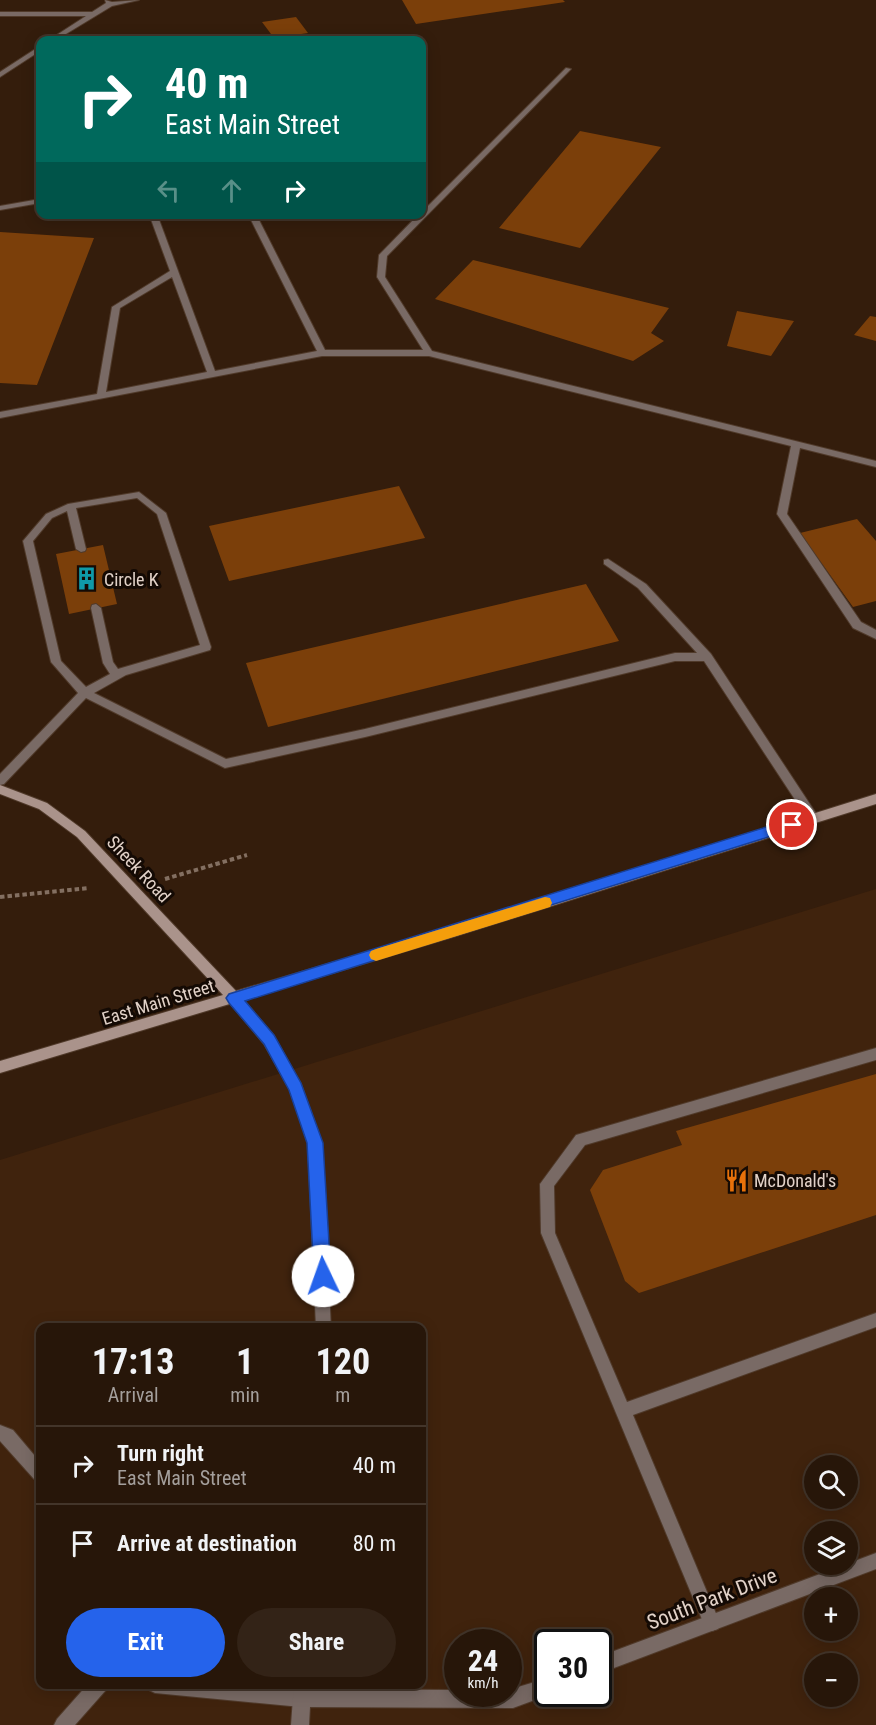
<!DOCTYPE html>
<html lang="en">
<head>
<meta charset="utf-8">
<style>
	:root { --surface:#271609; --page:#332317; --text:#f1f3f6; --muted:#a49f9c; --line:#43352a; --accent:#2563eb }
	body { margin:0; font-family:"Roboto Condensed",sans-serif; background:var(--page); color:var(--text); height:100vh; display:flex; flex-direction:column; font-size:22px; white-space:nowrap }
	* { box-sizing:border-box; margin:0 }
	p { font-size:20px; color:var(--muted) }
	.icon { flex:none; width:33px; height:33px; fill:none; stroke:currentColor; stroke-width:2; stroke-linecap:round; stroke-linejoin:round }
	.map { position:relative; flex:1; overflow:hidden }
	.drawer { position:absolute; left:36px; top:1323px; width:390px; height:366px; display:flex; flex-direction:column; background:var(--surface); border-radius:12px; box-shadow:0 3px 15px #0003,0 0 0 2px var(--line) }
	.drawer>* { flex:none }
	.guide { position:absolute; left:36px; top:36px; width:390px; height:183px; border-radius:12px; box-shadow:0 3px 15px #0003,0 0 0 2px var(--line); background:#00695c; color:#fff; overflow:hidden }
	.buttons { position:absolute; left:804px; top:1455px; display:grid; gap:12px }
	.buttons a { display:grid; place-items:center; width:54px; height:54px; border-radius:50%; background:var(--surface); box-shadow:0 3px 15px #0003,0 0 0 2px var(--line); font-size:30px }
	.speed { position:absolute; left:444px; top:1629px; display:flex; gap:12px; font-size:30px; font-weight:700; text-align:center }
	.speed>* { display:grid; place-content:center; width:78px; height:78px; border-radius:50%; background:var(--surface); box-shadow:0 3px 15px #0003,0 0 0 2px var(--line); line-height:1 }
	.speed small { font-size:15px; font-weight:400 }
	.speed .limit { border:3px solid #111; border-radius:9px; background:#fff; color:#111 }
	.pin { position:absolute; display:grid; place-items:center; width:51px; height:51px; color:#fff; margin:-26px; border:3px solid #fff; border-radius:50%; box-shadow:0 2px 6px #0007 }
	.me { position:absolute; width:66px; margin:-33px; rotate:357deg; stroke-linejoin:round; filter:drop-shadow(0 0 4px #0008) }
	.turn { display:flex; align-items:center; gap:21px; height:126px; padding:0 30px; font-size:27px }
	.turn .icon { width:78px; height:78px; stroke-width:2.5 }
	.turn b { display:block; font-size:42px; line-height:51px }
	.lanes { display:flex; align-items:center; height:57px; padding:0 30px; background:#0003; justify-content:center; gap:30px; direction:ltr }
	.lanes .off { opacity:.35 }
	.eta { display:flex; justify-content:space-evenly; align-items:center; height:102px; text-align:center }
	.eta b { font-size:36px; font-weight:700; line-height:42px }
	.button { display:flex; gap:12px; margin-top:auto; padding:12px 30px }
	.button a { flex:1; height:69px; border-radius:36px; background:var(--accent); color:#fff; font-size:24px; font-weight:700; line-height:69px; text-align:center }
	.button a+a { background:var(--page); color:var(--text) }
	ul { padding:0; list-style:none }
	li { display:flex; align-items:center; gap:18px; height:78px; padding:0 30px; border-top:2px solid var(--line) }
	li div { flex:1 }
	li b { display:block; font-size:22px }
	li em { font-style:normal }
	.map>svg:first-child { display:block }
</style>
</head>
<body>
<div class="map">
<svg width="876" height="1725" viewBox="0 0 876 1725">
	<rect width="100%" height="100%" fill="#341d0c"/>
	<path fill="#40230d" fill-rule="evenodd" d="M876 889V1725H0V1160ZM40 1328H422V1684H40ZM814 1466H848V1498H814ZM814 1532H848V1564H814ZM814 1598H848V1630H814ZM458 1642H508V1694H458ZM548 1642H598V1694H548ZM814 1664H848V1696H814Z"/>
	<path fill="#7b3f0a" d="M402 0H563L565 2 416 24Z
		M296 17 308 33 274 38 262 22Z
		M580 131 661 147 580 248 499 228Z
		M0 232 94 238 37 385 0 383Z
		M473 260 669 308 651 333 664 341 633 361 435 299Z
		M737 311 794 321 771 356 727 346Z
		M870 316 876 317V341L854 335Z
		M399 486 425 538 229 581 209 526Z
		M857 519 876 541V601L853 607 800 533Z
		M103 545 117 604 69 614 56 554Z
		M586 584 619 641 268 727 246 663Z
		M876 1074V1215L639 1293 625 1281 590 1190 603 1170 682 1145 676 1131Z"/>
	<g fill="none" stroke-linecap="round" stroke-linejoin="round">
		<defs>
			<path id="lane" d="M105 0 112 2 139 0 112 6 56 40H49L86 16H0V12H92L106 3Z
				M40 46V51L0 77V72Z
				M566 68 571 69 387 256 385 277 432 351 876 461V467L800 448 787 514 861 622 876 630V639L853 628 777 514 791 446 429 356H322L0 418V412L97 394 112 307 170 271 149 214H157L215 371 317 351 248 214H256L325 350H423L377 277 379 255 419 214H422V212ZM172 277 207 372 106 392 120 308Z
				M40 199V203L0 210V206Z
				M139 492 166 513 211 647 210 650 126 675 94 693 226 759 365 729 675 653H697L638 588 604 564V560L608 559 646 584 711 654 819 818 817 821H809L704 661H675L365 737 225 768 86 698 4 784 0 785V774L78 693 51 662 23 541 46 514 68 504ZM137 498 157 514 200 645 118 669 113 662 101 608 96 604 92 605 91 608 103 663 110 674 86 687 61 661 33 541 52 518 67 511 76 549 81 552 85 551 86 549 76 508Z
				M876 1048V1060L585 1145 554 1186 555 1233 627 1402 876 1313V1327L633 1415 720 1623 718 1629 712 1631 706 1629 541 1233 540 1184 576 1135Z
				M0 1425 13 1430 40 1462V1481L34 1479 0 1441Z
				M88 1684H108L106 1690 75 1725H54L57 1719Z
				M147 1684H251L301 1689 307 1692 310 1698 307 1704 301 1707 155 1693 149 1690Z"/>
			<path id="street" d="M234 992 239 994 274 1036 301 1084 322 1143 331 1328H316L308 1143 290 1090 264 1044 229 1002 228 998 229 994Z
				M876 1553V1569L598 1674V1657Z
				M548 1678V1694H551L513 1708 310 1707 309 1725H291L294 1684H312L311 1689 458 1690V1694H508V1690Z"/>
			<path id="secondary" d="M0 785 47 803 85 831 236 991 456 926 876 794V804L456 936 0 1073V1061L223 995 77 837 39 809 0 794Z"/>
		</defs>
		<use href="#lane" stroke="#503a2a" stroke-width="2"/>
		<use href="#street" stroke="#503a2a" stroke-width="2"/>
		<use href="#secondary" stroke="#503a2a" stroke-width="2"/>
		<path stroke="#836f61" stroke-width="4" stroke-dasharray="4.5 3" stroke-linecap="butt" d="M165 879 247 855
			M0 897 89 888"/>
		<use href="#lane" fill="#796a65" fill-rule="evenodd"/>
		<use href="#street" fill="#796a65" fill-rule="evenodd"/>
		<use href="#secondary" fill="#aa938b" fill-rule="evenodd"/>
	</g>
	<path fill="#2563eb" stroke="#184099" stroke-width="1.5" d="M792 819 797 821 799 825 797 828 245 1001 274 1035 301 1083 323 1143 331 1276 329 1282 323 1284 317 1282 314 1276 307 1143 289 1090 264 1044 229 1003 226 998 229 994Z"/>
	<path fill="#f59e0b" d="M545 897 550 898 552 903 550 907 376 961 371 959 369 955 371 951 376 949Z"/>
	<defs>
		<symbol id="building-bare" viewBox="-9 -9 18 18"><path d="M-4-6H4V6H1V3H-1V6H-4ZM-2.5-4.3h1.7v1.8h-1.7ZM.8-4.3h1.7v1.8H.8ZM-2.5-1h1.7V.8h-1.7ZM.8-1h1.7V.8H.8Z" fill="#0f9aa8" stroke="#140a04" stroke-width="2.5" paint-order="stroke"/></symbol>
		<symbol id="restaurant-bare" viewBox="-9 -9 18 18"><path d="M-5-6h1v4h1v-4h1v4h1v-4h1v5L-1.5 .5V6h-2V.5L-5-1ZM5-6V6H3V1.5H1.5Q1.5-4 5-6Z" fill="#e8710a" stroke="#140a04" stroke-width="2.5" paint-order="stroke"/></symbol>
	</defs>
	<g fill-rule="evenodd">
		<use href="#building-bare" x="70" y="562" width="33" height="33"/>
		<use href="#restaurant-bare" x="720" y="1164" width="33" height="33"/>
	</g>
	<g text-anchor="middle" dominant-baseline="central" stroke-width="6" stroke-linejoin="round" paint-order="stroke">
		<g font-size="18" fill="#e2d2c8" stroke="#140a04" text-anchor="start">
			<text x="104" y="579">Circle K</text>
			<text x="754" y="1180">McDonald's</text>
		</g>
		<g font-size="18" fill="#e2d2c8" stroke="#140a04">
			<text transform="translate(139 869) rotate(47)">Sheek Road</text>
			<text transform="translate(158 1002) rotate(-17)">East Main Street</text>
		</g>
		<g font-size="21" fill="#e2d2c8" stroke="#140a04">
			<text transform="translate(712 1599) rotate(-21)">South Park Drive</text>
		</g>
	</g>
</svg>
<div class="buttons">
<a><svg class="icon" aria-label="search" viewBox="0 0 24 24"><circle cx="10" cy="10" r="6"/><path d="M15 15l6 6"/></svg></a>
<a><svg class="icon" aria-label="layers" viewBox="0 0 24 24"><path d="M12 4l9 5-9 5-9-5zM3 14l9 5 9-5"/></svg></a>
<a>+</a>
<a>−</a>
</div>
<div class="speed"><div>24<small>km/h</small></div><div class="limit">30</div></div>
<div class="pin" style="left:792px;top:825px;background:#d93025"><svg class="icon" aria-label="arrive" viewBox="0 0 24 24"><path d="M6 21V4h12l-3 4 3 4H6"/></svg></div>
<svg class="me" style="left:323px;top:1276px" viewBox="-20 -20 40 40"><circle r="19" fill="#fff"/><path d="M0-13L10 11 0 6-10 11z" fill="#2563eb"/></svg>
<div class="guide">
<div class="turn"><svg class="icon" aria-label="right" viewBox="0 0 24 24"><path d="M7 20v-9h11M14 6l5 5-5 5"/></svg><div><b>40 m</b>East Main Street</div></div>
<div class="lanes"><svg class="icon off" aria-label="left" viewBox="0 0 24 24"><path d="M17 20v-9H6M10 6l-5 5 5 5"/></svg><svg class="icon off" aria-label="ahead" viewBox="0 0 24 24"><path d="M12 20V5M6 11l6-6 6 6"/></svg><svg class="icon" aria-label="right" viewBox="0 0 24 24"><path d="M7 20v-9h11M14 6l5 5-5 5"/></svg></div>
</div>
<section class="drawer">
<div class="eta">
<div><b>17:13</b><p>Arrival</p></div>
<div><b>1</b><p>min</p></div>
<div><b>120</b><p>m</p></div>
</div>
<ul>
<li><svg class="icon" aria-label="right" viewBox="0 0 24 24"><path d="M7 20v-9h11M14 6l5 5-5 5"/></svg><div><b>Turn right</b><p>East Main Street</p></div><em>40 m</em></li>
<li><svg class="icon" aria-label="arrive" viewBox="0 0 24 24"><path d="M6 21V4h12l-3 4 3 4H6"/></svg><div><b>Arrive at destination</b></div><em>80 m</em></li>
</ul>
<div class="button"><a>Exit</a><a>Share</a></div>
</section>
</div>
</body>
</html>
